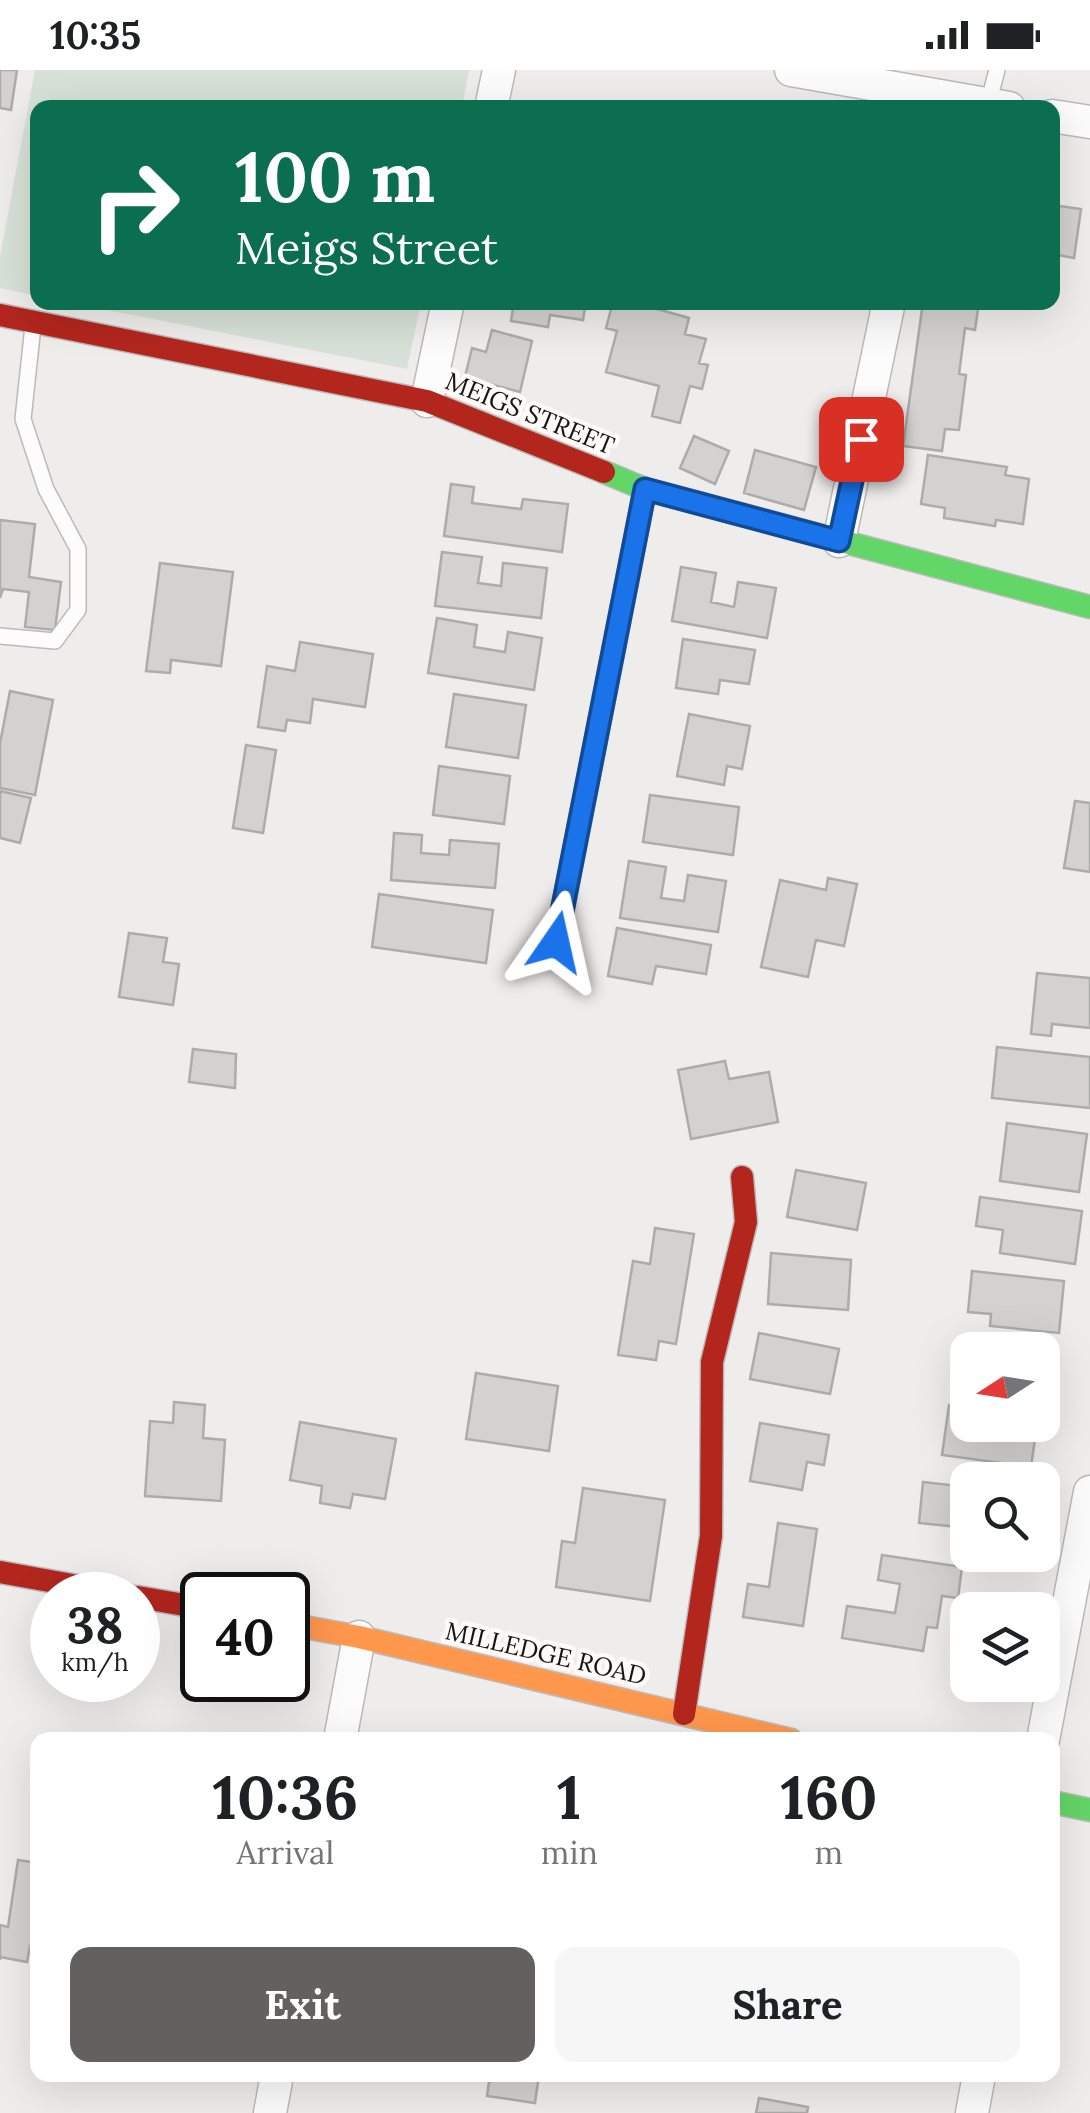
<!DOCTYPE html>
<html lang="en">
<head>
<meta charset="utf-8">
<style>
	:root { --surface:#fff; --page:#f6f6f6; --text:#202124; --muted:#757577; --accent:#62615f }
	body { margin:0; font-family:Lora,serif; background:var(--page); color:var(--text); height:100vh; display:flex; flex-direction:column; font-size:38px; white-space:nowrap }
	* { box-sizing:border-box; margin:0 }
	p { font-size:32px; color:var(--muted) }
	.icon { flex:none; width:55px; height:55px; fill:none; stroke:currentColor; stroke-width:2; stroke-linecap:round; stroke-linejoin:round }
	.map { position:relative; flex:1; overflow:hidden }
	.side { position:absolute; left:30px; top:1662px; width:1030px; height:350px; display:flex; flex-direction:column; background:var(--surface); border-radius:20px; box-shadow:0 10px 40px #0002 }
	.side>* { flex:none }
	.top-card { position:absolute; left:30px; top:30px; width:1030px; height:210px; border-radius:20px; box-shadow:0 10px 40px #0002; background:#0b6e4f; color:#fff; overflow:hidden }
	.needle { width:65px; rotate:258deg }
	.buttons { position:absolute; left:950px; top:1262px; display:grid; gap:20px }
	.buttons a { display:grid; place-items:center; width:110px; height:110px; border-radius:20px; background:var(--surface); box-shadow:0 10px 40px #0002; font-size:50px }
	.speed { position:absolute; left:30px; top:1502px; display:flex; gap:20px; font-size:50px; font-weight:700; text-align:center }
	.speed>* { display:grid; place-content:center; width:130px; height:130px; border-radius:50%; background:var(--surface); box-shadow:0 10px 40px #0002; line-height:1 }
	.speed small { font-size:25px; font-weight:400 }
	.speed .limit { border:5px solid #111; border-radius:15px; background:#fff; color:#111 }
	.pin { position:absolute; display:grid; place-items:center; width:85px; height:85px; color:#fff; margin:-42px; border-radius:20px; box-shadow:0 5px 15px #0006 }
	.me { position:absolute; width:110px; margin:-55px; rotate:11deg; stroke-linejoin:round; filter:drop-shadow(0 0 8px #0008) }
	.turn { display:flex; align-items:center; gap:35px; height:210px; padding:0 40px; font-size:45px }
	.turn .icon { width:130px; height:130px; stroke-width:2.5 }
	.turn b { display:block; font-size:70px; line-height:85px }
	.eta { display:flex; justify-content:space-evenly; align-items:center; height:170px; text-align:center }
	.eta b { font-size:60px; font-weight:800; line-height:70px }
	.action { display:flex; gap:20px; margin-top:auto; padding:20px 40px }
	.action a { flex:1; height:115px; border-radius:20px; background:var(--accent); color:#fff; font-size:40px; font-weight:800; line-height:115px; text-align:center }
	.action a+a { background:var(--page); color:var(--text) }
	.status { display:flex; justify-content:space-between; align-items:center; height:70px; padding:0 50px; background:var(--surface); direction:ltr }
	.status svg { height:28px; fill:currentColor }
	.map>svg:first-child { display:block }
</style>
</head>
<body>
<div class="status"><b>10:35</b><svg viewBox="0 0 49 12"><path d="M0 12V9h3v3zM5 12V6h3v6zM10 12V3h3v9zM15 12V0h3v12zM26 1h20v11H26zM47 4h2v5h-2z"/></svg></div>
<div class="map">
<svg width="1090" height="2043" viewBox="0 0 1090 2043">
	<rect width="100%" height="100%" fill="#efedeb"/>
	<path fill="#d7e1d7" d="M35 0H469L462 37 38 38 37 226 0 218V186Z
		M71 233H421L407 299Z"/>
	<path fill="#d3d2d0" stroke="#acacaa" stroke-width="2.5" d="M0 0H17L11 40 0 38Z
		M1052 135 1081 139 1074 188 1052 184Z
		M514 232H586L583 250 550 245 548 257 511 251Z
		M613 232H632L689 248 685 264 706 269 699 293 708 295 702 319 690 316 680 353 652 346 659 316 606 302 617 261 606 258Z
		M923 232H979L975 260 965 258 959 304 966 305 959 360 945 359 942 381 903 376Z
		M492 260 532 271 520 322 490 314 487 326 462 319 472 278 486 282Z
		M694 366 729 381 715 414 680 398Z
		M755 380 816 397 804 440 744 423Z
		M928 385 1007 397 1005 405 1029 409 1023 454 996 450 995 456 944 448 945 438 921 434Z
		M451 414 474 417 472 433 521 439 523 429 568 434 562 482 444 466Z
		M0 450 35 454 29 507 61 512 55 560 25 557 29 522 3 519 0 528Z
		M442 482 482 487 478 513 501 516 503 493 547 498 541 548 435 536Z
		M160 493 233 502 221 596 171 590 170 603 146 601Z
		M681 497 716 503 711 532 734 537 738 512 776 518 767 568 672 551Z
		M437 548 477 555 474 577 505 582 508 562 542 568 534 620 428 603Z
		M683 569 755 580 749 614 720 610 718 624 676 618Z
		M300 572 373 584 365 637 313 629 310 653 287 650 285 661 258 657 267 596 295 601Z
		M10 621 53 630 35 725 0 718V673Z
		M454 624 526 635 518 688 446 677Z
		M689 644 750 656 742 699 727 696 724 715 677 706Z
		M246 675 276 680 263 763 233 758Z
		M439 696 510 706 504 754 433 745Z
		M0 721 31 728 20 773 0 768Z
		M650 725 739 737 733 785 643 772Z
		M1075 731 1090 733V802L1064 798Z
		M394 763 422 765 421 783 449 785 450 770 499 774 495 818 391 810Z
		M629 791 666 797 661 828 684 831 688 805 726 811 718 862 620 848Z
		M828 808 857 814 844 876 816 870 808 907 761 897 780 810 826 820Z
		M379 824 493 840 486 893 372 877Z
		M617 858 711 875 706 904 656 896 652 914 608 906Z
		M129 863 167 868 163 892 179 894 173 935 119 927Z
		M1037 903 1090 908V958L1052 954 1051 966 1031 964Z
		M997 977 1090 987V1038L992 1028Z
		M193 979 236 984 235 1018 189 1012Z
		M725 991 729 1009 769 1002 778 1052 691 1069 678 1000Z
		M1007 1053 1087 1064 1079 1122 1000 1111Z
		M796 1100 866 1113 857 1160 787 1147Z
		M980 1127 1082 1141 1075 1194 1000 1183 1003 1160 976 1156Z
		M655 1158 694 1164 676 1274 659 1271 656 1290 618 1285 633 1191 650 1194Z
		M771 1183 851 1190 848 1240 768 1234Z
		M972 1201 1064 1211 1059 1263 990 1256 991 1244 968 1242Z
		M759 1263 839 1279 830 1324 750 1309Z
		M961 1270 1040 1280H968V1325L954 1323Z
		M1042 1280 1055 1282 1049 1335 1042 1334Z
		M476 1303 558 1316 549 1381 466 1369Z
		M174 1332 205 1335 203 1368 225 1370 221 1431 145 1426 150 1351 173 1353Z
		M949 1335 968 1337V1355H1037L1031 1397 942 1385Z
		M300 1352 396 1369 385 1429 353 1424 350 1438 320 1433 322 1416 290 1410Z
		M760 1353 829 1365 824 1395 807 1392 802 1420 750 1411Z
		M923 1412 968 1417V1458L919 1453Z
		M583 1418 665 1430 650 1531 556 1517 562 1471 575 1473Z
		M778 1453 817 1459 803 1556 743 1547 748 1514 769 1517Z
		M882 1485 962 1497 958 1528 942 1526 937 1558 927 1557 923 1581 842 1568 847 1536 895 1543 900 1514 878 1510Z
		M18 1790 38 1793V1878L30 1876 27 1892 0 1887V1890V1855L8 1857Z
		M490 2005H539L535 2033 487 2026Z
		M759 2028 808 2037 807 2043H756Z"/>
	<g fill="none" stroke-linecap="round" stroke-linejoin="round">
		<defs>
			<path id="lane" d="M988 34 997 0
				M0 566 55 571 78 540V479L46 419 23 349 33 256"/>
			<path id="street" d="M791 0 1009 38
				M491 38 499 0
				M1052 46 1090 52
				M427 331 448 232
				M839 471 889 232
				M340 1670 359 1567
				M1043 1670 1090 1422
				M270 2043 277 2005
				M972 2043 979 2005"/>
			<path id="fast" d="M604 402 645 419 1090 537
				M1052 1732 1090 1740"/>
			<path id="slow" d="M288 1554 359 1567 791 1670"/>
			<path id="jam" d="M0 245 427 331 604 402
				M556 873 645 419
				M0 1502 128 1525
				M138 1527 202 1538
				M684 1644 711 1466 712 1292 746 1152 742 1107"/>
		</defs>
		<use href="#lane" stroke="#bbbab9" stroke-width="18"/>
		<use href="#street" stroke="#bbbab9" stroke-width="35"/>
		<use href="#fast" stroke="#bbbab9" stroke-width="25"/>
		<use href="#slow" stroke="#bbbab9" stroke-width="25"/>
		<use href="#jam" stroke="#bbbab9" stroke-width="25"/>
		<use href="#lane" stroke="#fdfcfc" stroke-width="15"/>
		<use href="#street" stroke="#fdfcfc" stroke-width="32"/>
		<use href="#fast" stroke="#63d668" stroke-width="22"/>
		<use href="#slow" stroke="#ff974d" stroke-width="22"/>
		<use href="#jam" stroke="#b3261e" stroke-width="22"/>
	</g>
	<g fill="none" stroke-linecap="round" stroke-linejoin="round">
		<defs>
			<path id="route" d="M556 872 645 419 839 471 861 369"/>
		</defs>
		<use href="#route" stroke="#114b97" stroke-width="25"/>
		<use href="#route" stroke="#1a73e8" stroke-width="18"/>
	</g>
	<g text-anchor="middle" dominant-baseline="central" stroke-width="9" stroke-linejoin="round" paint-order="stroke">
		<g font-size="25" fill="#161514" stroke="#fdfaf8">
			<text transform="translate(530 343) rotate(22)">MEIGS STREET</text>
			<text transform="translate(546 1583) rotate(13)">MILLEDGE ROAD</text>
		</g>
	</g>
</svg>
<div class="buttons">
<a><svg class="needle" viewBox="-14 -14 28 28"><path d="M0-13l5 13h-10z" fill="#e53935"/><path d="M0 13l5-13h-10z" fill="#757577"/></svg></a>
<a><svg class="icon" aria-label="search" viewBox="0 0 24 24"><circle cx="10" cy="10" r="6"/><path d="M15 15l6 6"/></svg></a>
<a><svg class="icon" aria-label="layers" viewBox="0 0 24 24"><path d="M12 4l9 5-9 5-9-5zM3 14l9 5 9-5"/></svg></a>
</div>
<div class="speed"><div>38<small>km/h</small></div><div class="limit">40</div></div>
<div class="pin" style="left:861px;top:369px;background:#d93025"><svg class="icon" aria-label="arrive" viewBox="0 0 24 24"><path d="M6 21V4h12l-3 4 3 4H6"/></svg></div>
<svg class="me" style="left:556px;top:872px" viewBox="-20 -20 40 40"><path d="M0-17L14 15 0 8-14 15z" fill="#1a73e8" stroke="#fff" stroke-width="4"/></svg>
<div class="top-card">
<div class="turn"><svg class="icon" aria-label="right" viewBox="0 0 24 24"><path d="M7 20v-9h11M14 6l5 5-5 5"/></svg><div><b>100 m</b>Meigs Street</div></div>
</div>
<section class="side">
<div class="eta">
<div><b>10:36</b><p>Arrival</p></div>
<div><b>1</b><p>min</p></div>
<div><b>160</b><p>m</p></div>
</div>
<div class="action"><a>Exit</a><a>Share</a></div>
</section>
</div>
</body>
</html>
